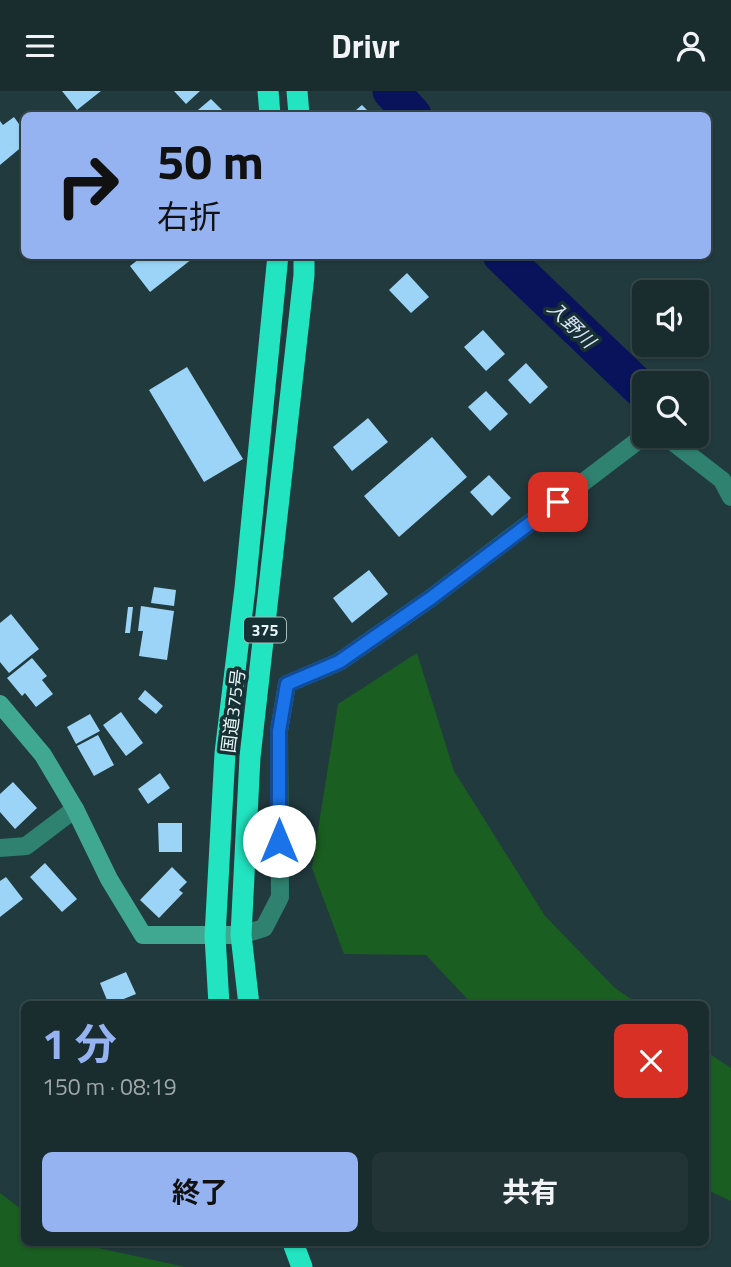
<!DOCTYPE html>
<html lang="ja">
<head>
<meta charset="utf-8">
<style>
	:root { --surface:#192c2e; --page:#223436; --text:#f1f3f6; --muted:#9fa7aa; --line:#37484a; --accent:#95b2f1 }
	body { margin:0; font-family:"Titillium Web","Noto Sans JP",sans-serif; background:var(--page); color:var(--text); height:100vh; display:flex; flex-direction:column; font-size:26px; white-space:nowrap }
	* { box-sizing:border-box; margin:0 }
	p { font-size:23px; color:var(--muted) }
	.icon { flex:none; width:38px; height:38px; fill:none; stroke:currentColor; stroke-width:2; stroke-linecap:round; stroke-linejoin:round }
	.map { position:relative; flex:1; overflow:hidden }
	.drawer { position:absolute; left:21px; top:910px; width:688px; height:245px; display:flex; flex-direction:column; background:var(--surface); border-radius:10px; box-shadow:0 2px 5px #0004,0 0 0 2px var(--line) }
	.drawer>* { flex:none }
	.top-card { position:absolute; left:21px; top:21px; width:690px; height:147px; border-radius:10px; box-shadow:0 2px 5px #0004,0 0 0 2px var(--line); background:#95b2f1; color:#111; overflow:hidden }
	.buttons { position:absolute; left:632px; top:189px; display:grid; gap:14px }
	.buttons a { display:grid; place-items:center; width:77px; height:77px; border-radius:10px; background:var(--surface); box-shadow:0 2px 5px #0004,0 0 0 2px var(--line); font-size:35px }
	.pin { position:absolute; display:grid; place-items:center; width:60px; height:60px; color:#fff; margin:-30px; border-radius:14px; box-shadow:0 4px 10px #0006 }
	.me { position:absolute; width:77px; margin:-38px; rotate:0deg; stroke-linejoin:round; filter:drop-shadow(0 0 5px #0008) }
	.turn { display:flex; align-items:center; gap:24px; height:147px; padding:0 21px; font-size:32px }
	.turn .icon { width:91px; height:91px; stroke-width:2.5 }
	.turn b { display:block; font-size:49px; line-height:60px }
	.round { display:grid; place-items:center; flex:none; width:74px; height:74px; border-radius:10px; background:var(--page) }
	.head { display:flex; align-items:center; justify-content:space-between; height:119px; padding:0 21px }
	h1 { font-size:42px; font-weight:700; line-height:52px; color:var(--accent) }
	.primary-button { display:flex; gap:14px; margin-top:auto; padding:14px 21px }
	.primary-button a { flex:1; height:80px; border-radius:10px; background:var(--accent); color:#111; font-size:28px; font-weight:700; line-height:80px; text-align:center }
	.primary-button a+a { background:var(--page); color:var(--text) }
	header { display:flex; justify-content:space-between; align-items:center; height:91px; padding:0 21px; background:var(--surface); font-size:32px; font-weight:700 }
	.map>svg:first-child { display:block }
</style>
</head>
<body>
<header><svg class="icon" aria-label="menu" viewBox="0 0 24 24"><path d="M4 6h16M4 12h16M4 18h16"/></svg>Drivr<svg class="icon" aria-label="person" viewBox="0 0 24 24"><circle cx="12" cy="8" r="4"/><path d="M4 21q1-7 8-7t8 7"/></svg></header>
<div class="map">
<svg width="731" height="1176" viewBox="0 0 731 1176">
	<rect width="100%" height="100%" fill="#213a3e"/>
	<path fill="#1a5e21" d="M417 562 454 680 545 825 615 897 638 913H472L426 864 344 863 312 777 338 613Z
		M705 960 731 977V1110L705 1098Z
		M0 1102 24 1120V1152H76L185 1176H0Z"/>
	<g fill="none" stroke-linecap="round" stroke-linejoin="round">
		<path stroke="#09135c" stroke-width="37" d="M391 0 413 24
			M501 164 644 301"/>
	</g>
	<path fill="#9cd4f8" d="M62 0H101L77 19Z
		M174 0H200L186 13Z
		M211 8 227 24H192Z
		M362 14 372 24H350Z
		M14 26 24 40V54L0 74V30L3 34Z
		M144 164H189L192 168 150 201 130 175Z
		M407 182 429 206 411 222 389 199Z
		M483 239 505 263 486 280 464 256Z
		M526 272 548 296 530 313 508 289Z
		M187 276 243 368 204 391 149 299Z
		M486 300 508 323 490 340 468 316Z
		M368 327 388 351 352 380 333 356Z
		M432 346 467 386 399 446 364 405Z
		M489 384 511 407 492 425 470 401Z
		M369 479 388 503 352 532 333 507Z
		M154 496 176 499 174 515 151 512Z
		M141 515 174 520 167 569 139 565 143 540H138Z
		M128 516H133L130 542H125Z
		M11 523 39 558 9 582 0 571V532Z
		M32 567 47 585 42 589 53 603 36 616 25 602 22 605 7 587Z
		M145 599 163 615 156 623 138 608Z
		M121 621 143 652 126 665 103 634Z
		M90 623 100 640 76 653 67 636Z
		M98 644 114 674 94 685 77 655Z
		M160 682 170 697 148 713 138 698Z
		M13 691 37 717 15 738 0 721V703Z
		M158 732H182V761H159Z
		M45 772 77 808 62 821 30 786Z
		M172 776 187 791 179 799 183 802 159 827 140 809Z
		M6 786 23 808 0 826V790Z
		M126 881 136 903 109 914 100 892Z"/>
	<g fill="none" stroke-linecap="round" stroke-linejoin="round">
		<path stroke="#308270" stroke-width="18" d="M665 345 722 389 731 406
			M0 757 26 755 75 718
			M241 844 264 837 280 806 279 640 287 593 339 571 431 507 644 345"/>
		<path stroke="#40a891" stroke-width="18" d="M0 613 43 664 75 718 109 788 143 844H241"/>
		<path stroke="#22e4c1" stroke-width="21" d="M268 0 270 24
			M297 0 299 24
			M219 914 215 845 225 662 245 497 278 164
			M249 914 241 844 250 666 304 184V164
			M293 1152 302 1176"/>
	</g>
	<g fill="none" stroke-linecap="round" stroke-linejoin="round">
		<defs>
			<path id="route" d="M279 750V640L287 593 339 571 431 507 558 411"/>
		</defs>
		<use href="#route" stroke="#114b97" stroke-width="18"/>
		<use href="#route" stroke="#1a73e8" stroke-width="12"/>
	</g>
	<g text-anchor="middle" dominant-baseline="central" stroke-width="7" stroke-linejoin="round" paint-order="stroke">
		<rect fill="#173033" stroke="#a8babc" stroke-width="2" x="244" y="526.5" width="42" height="25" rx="5"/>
		<g font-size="16" font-weight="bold" fill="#e6f5f7">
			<text x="265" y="539">375</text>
		</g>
		<g font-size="18" fill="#e6f5f7" stroke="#173033">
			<text transform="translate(233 620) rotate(-83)">国道375号</text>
		</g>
		<g font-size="19" font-style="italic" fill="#dae3f9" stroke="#173033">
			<text transform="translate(572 233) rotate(44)">入野川</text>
		</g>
	</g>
</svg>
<div class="buttons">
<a><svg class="icon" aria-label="sound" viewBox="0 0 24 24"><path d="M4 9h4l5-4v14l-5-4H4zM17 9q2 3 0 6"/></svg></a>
<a><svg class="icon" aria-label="search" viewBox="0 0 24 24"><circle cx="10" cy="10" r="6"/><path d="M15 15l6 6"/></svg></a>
</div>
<div class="pin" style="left:558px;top:411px;background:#d93025"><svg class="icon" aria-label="arrive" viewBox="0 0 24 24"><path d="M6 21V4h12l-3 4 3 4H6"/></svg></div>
<svg class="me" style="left:279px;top:750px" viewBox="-20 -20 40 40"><circle r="19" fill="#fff"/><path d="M0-13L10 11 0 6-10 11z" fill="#1a73e8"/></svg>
<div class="top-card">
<div class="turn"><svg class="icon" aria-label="right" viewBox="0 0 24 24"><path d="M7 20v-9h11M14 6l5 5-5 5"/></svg><div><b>50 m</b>右折</div></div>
</div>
<section class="drawer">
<div class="head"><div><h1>1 分</h1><p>150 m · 08:19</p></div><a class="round" style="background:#d93025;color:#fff"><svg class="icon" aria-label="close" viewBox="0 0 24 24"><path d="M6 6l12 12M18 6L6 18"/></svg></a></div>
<div class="primary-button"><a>終了</a><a>共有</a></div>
</section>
</div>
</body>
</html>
